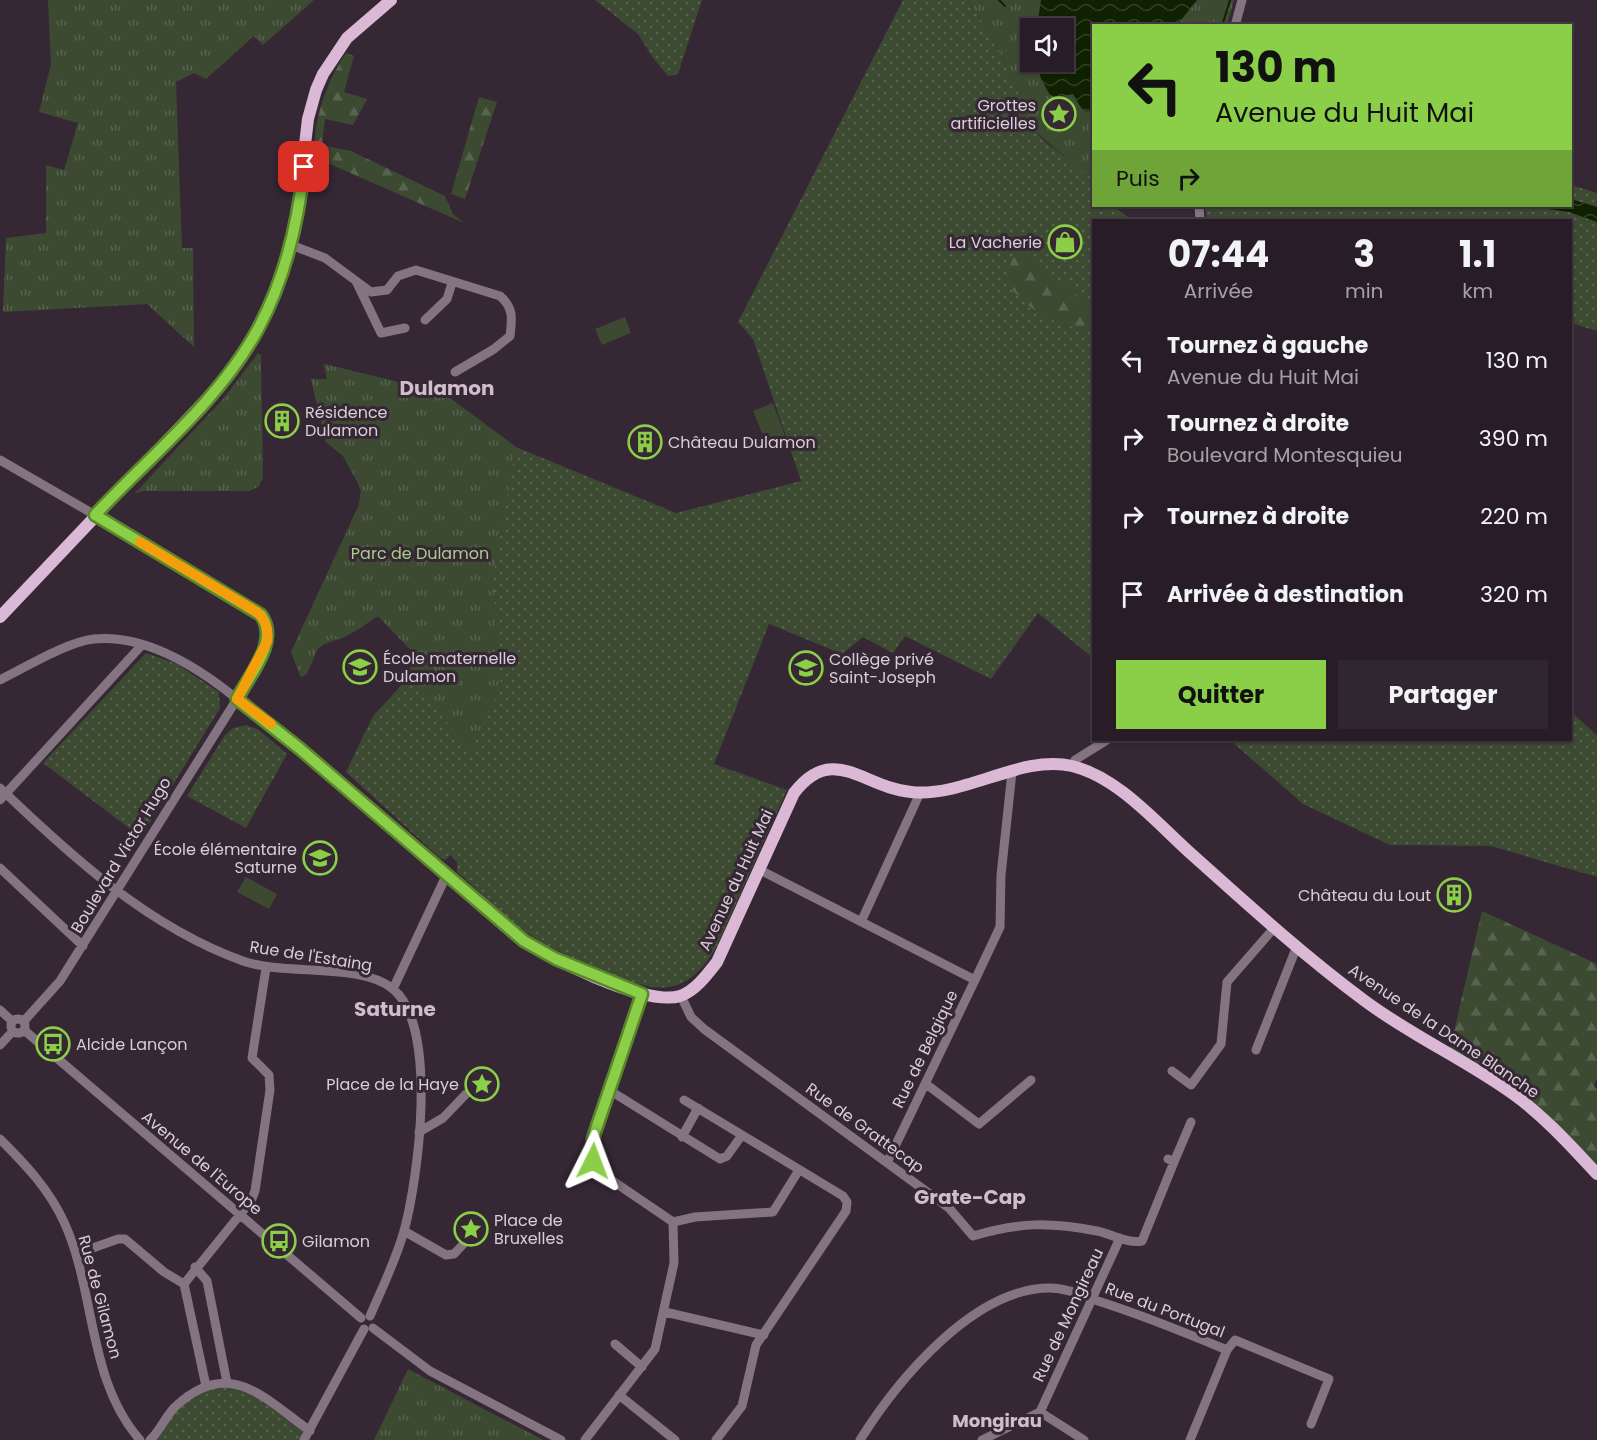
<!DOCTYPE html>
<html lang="fr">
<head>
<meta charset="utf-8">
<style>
	:root { --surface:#281d27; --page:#30262f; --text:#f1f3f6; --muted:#a5a2a7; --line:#443b44; --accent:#8bce47 }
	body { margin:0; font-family:Poppins,sans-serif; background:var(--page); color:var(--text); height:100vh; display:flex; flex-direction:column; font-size:22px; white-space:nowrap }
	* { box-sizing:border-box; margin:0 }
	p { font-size:20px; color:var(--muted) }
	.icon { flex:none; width:33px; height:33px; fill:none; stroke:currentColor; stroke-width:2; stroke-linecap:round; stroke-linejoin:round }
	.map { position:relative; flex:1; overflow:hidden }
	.details { position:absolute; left:1092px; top:219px; width:480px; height:522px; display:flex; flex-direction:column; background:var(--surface); border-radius:0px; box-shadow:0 2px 4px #0004,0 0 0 2px var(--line) }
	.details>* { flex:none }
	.banner { position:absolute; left:1092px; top:24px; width:480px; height:183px; border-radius:0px; box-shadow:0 2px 4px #0004,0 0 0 2px var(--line); background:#8bce47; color:#111; overflow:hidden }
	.controls { position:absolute; left:1020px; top:18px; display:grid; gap:12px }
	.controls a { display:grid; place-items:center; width:54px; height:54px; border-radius:0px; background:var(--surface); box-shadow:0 2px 4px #0004,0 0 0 2px var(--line); font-size:30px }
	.pin { position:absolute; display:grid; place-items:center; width:51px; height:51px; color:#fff; margin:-26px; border-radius:12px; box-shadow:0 3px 9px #0006 }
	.me { position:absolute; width:66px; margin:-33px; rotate:3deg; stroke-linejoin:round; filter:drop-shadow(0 0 4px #0008) }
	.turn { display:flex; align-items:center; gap:21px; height:126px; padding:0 24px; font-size:27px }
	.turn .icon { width:78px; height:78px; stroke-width:2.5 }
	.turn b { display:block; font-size:42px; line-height:51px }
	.then { display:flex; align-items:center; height:57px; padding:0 24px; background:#0003; gap:12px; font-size:22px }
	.eta { display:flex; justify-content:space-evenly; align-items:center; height:102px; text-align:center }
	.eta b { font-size:36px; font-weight:700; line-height:42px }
	.cta { display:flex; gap:12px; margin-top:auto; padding:12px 24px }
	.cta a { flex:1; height:69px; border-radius:0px; background:var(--accent); color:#111; font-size:24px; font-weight:700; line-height:69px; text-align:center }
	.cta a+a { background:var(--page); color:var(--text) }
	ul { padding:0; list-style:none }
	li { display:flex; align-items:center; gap:18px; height:78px; padding:0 24px }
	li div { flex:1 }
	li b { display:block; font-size:22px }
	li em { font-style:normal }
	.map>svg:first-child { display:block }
</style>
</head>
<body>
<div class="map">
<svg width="1597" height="1440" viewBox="0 0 1597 1440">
	<defs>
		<pattern id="grass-dots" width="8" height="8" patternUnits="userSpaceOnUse" patternTransform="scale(1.5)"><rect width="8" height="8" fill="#3c4a32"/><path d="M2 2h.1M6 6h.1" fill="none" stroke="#57634f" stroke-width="1.8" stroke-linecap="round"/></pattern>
		<pattern id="forest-firs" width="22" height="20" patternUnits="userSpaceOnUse" patternTransform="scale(1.5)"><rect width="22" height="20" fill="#3c4a32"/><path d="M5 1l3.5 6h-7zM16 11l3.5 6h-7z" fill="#57634f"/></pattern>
		<pattern id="park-tufts" width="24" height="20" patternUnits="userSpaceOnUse" patternTransform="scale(1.5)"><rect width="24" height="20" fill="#3c4a32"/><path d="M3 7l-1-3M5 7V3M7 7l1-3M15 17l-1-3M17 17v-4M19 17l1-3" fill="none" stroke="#57634f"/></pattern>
		<pattern id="water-waves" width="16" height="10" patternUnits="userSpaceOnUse" patternTransform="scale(1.5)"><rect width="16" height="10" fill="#0f2100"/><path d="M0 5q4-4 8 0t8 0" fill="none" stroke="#314024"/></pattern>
	</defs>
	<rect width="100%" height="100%" fill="#362734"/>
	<path fill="url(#grass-dots)" d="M595 0H702L678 74 668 76 653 58 638 34Z
		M903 0H968L996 44 1025 106 1031 128 1049 145 1089 174 1093 180 1094 206H1113L1132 220H1094L1093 658 1038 613 991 679 905 636 893 653 863 637 842 654 769 624 714 764 787 790 716 948C684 1001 653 992 603 971 578 960 553 950 530 935 504 918 481 892 457 872V862L450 855 445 860 440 858 346 772 373 716 410 676 411 650 378 616C367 623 356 632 344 637 318 647 315 643 307 674L301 677 291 652 359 505 361 491 358 483 343 456 326 442 311 379H327L324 364 443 393 516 447 676 513 801 481 753 339 738 322Z
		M1571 185 1597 193V331L1571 323 1570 220H1207L1205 206H1570Z
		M146 653 177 664 219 692 220 708 141 837 43 763Z
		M1571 712 1597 735V877L1491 846 1390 845 1303 804 1230 740H1570Z
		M246 725 259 730 287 754 246 828 187 796 225 735 233 728Z
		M223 1386C258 1392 274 1406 301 1429L303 1436 300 1440H156C172 1414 192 1391 223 1386Z"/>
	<path fill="url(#forest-firs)" d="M346 53 354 56 344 92 367 99 353 125 325 119 322 145 351 151 445 196 453 214 464 223 314 157C314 118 325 85 346 53Z
		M479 97 497 102 465 199 451 194Z
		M1035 238 1032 261 1047 277 1067 283 1078 297 1093 299V333L1056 322 1030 307 1009 287 1010 265 1020 244Z
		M1482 911 1597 964V1079L1594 1086 1597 1089V1169L1514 1087 1450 1048Z"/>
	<path fill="url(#park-tufts)" fill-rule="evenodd" d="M48 0H314L263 45 254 36 206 79 194 73 176 82 182 248H193L194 347 147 304 3 312 6 238 46 233V165L64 170 78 123 39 112 51 64Z
		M968 0H1234L1227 25 1094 26 1093 180 1031 128 1025 106 996 44ZM1030 28H1064V62H1030Z
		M258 353 261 355 263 478 258 487 249 491H142L134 494 223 399Z
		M324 364 443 393 516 447 493 578 501 687 470 752 410 676 411 650 378 616 344 637 331 639 318 648 307 674 301 677 291 652 359 505 361 491 358 483 343 456 326 442 311 379H327Z
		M408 1369 543 1440H374Z"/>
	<path fill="#3c4a32" d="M625 317 631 333 602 345 595 329Z
		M773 403 785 436 766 443 753 411Z
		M246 877 277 894 269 909 237 892Z"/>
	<path fill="url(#water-waves)" d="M1041 0H1197L1177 25 1094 26 1093 111C1081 114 1079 103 1073 94L1056 97 1050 95 1041 79 1037 62H1064V28H1037Z
		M1571 199 1597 207V222L1569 212 1528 206H1570Z"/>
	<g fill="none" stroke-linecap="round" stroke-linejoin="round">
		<path stroke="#0f2100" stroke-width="2" d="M999 0 1005 6
			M1222 26 1230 0"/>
		<path stroke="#847381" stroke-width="9" d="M1235 26 1242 0
			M1199 206 1200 220
			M291 245 325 258 371 292 387 290 398 276 416 270 500 296C514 308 512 319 510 336L494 349 455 372
			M356 281 381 333 405 328
			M425 320 447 299 452 283
			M0 460 95 515
			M0 680C24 668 69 641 94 639 146 634 199 668 237 699L60 981 24 1021
			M1073 766 1075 760 1107 740
			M0 788C71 856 148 927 243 961 284 976 361 962 393 989 439 1027 418 1180 404 1231 396 1260 382 1288 370 1316
			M0 800 141 646
			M0 868 83 946
			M760 870 975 980 1000 927 1001 875 1012 772
			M861 922 920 793
			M393 989 446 876
			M642 994 593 1138V1161L604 1175 673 1222
			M681 996 691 1017 704 1029 949 1208 973 1236C1019 1222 1050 1222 1097 1231 1111 1234 1128 1244 1142 1241L1174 1162 1168 1159
			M0 1010 12 1021
			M11 1026a7 7 0 1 1 14 0a7 7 0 1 1-14 0Z
			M24 1030 361 1318
			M0 1045 13 1031
			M1256 1050 1297 946
			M1172 1071 1191 1085 1221 1044 1227 982 1275 927
			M926 1084 979 1124 1031 1080
			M609 1090 720 1159 727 1156 742 1135
			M684 1100 843 1196 847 1202 846 1211 756 1345 742 1406 716 1440
			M419 1132 443 1118 466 1094
			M682 1137 698 1108
			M0 1139C25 1164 49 1189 64 1222 96 1291 87 1380 140 1440
			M1174 1162 1191 1122
			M887 1163 975 980
			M673 1222 695 1217 773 1212 799 1170
			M404 1231 446 1255 454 1254 470 1237
			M76 1254 118 1239H125L164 1272 184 1284
			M195 1267 207 1281 227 1383
			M665 1312 764 1335
			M373 1328 430 1371 561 1440
			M615 1344 642 1367
			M1227 1350 1235 1340 1329 1379 1311 1424
			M206 1386 184 1284 251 1201 255 1191 270 1090 269 1075 252 1058 266 968
			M619 1395 675 1440
			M1040 1412 1084 1440
			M150 1440C160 1431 165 1417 175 1407 229 1356 264 1398 310 1431
			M304 1440 364 1329
			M585 1440 655 1349 674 1263 673 1222
			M860 1440C897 1381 973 1288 1050 1288 1067 1288 1083 1296 1098 1301 1142 1315 1184 1332 1227 1350L1190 1440
			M982 1440 1040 1412 1120 1238"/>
		<path stroke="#dbb9d6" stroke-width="12" d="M95 515 261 615C280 641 249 675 237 699L299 748 514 934C543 956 646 1007 680 996 695 991 707 975 717 962L794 793C833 742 864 788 911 792 964 798 1021 754 1072 766 1117 777 1155 821 1188 851 1246 903 1303 955 1365 1001 1412 1036 1466 1060 1513 1094 1544 1116 1571 1146 1597 1174
			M0 617 221 384 258 330 281 278 295 230 308 119 316 90 323 74 347 38 391 0"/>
	</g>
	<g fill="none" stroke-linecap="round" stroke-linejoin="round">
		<defs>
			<path id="route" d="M304 167C298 224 285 279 258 329 219 401 150 456 95 515L261 615C280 642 249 675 237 699L299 748 524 941 556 959 642 994 593 1138V1161"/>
		</defs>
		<use href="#route" stroke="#5a862e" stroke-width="15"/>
		<use href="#route" stroke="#8bce47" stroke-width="10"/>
		<path stroke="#f59e0b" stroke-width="10" d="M140 542 257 612C266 620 269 630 267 642L237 699 271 724"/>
	</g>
	<defs>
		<symbol id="sight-ring" viewBox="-11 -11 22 22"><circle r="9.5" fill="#362734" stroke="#8bce47" stroke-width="1.5"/><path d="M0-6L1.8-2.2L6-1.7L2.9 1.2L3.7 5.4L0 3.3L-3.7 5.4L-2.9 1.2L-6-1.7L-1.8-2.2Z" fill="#8bce47"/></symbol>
		<symbol id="shop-ring" viewBox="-11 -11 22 22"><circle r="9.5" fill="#362734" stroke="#8bce47" stroke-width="1.5"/><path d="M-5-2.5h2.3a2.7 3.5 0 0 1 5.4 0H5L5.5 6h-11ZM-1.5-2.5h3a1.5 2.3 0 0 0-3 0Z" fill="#8bce47"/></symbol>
		<symbol id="building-ring" viewBox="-11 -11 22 22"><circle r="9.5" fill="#362734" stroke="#8bce47" stroke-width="1.5"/><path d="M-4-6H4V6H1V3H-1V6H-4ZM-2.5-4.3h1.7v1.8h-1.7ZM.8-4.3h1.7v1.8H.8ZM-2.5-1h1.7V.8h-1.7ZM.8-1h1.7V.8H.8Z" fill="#8bce47"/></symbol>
		<symbol id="school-ring" viewBox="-11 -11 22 22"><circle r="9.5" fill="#362734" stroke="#8bce47" stroke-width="1.5"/><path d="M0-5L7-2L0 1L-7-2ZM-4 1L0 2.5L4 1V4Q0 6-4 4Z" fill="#8bce47"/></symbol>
		<symbol id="bus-ring" viewBox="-11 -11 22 22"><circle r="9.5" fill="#362734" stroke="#8bce47" stroke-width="1.5"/><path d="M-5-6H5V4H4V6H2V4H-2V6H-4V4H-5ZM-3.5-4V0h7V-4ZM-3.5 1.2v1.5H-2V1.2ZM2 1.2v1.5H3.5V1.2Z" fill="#8bce47"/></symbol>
	</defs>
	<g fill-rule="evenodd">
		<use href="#sight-ring" x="1040" y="95" width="38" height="38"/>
		<use href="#shop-ring" x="1046" y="223" width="38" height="38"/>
		<use href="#building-ring" x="263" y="402" width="38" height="38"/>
		<use href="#building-ring" x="626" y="423" width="38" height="38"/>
		<use href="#school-ring" x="341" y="648" width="38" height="38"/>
		<use href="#school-ring" x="787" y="649" width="38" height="38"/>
		<use href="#school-ring" x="301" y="839" width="38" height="38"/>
		<use href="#building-ring" x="1435" y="876" width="38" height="38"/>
		<use href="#bus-ring" x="34" y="1025" width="38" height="38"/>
		<use href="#sight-ring" x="463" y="1065" width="38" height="38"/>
		<use href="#sight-ring" x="452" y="1210" width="38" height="38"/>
		<use href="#bus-ring" x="260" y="1222" width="38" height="38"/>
	</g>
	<g text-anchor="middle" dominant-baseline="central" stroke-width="6" stroke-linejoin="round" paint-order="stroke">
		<g font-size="16" fill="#d8ced7" stroke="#362734" text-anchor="start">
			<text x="1036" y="105" text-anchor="end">Grottes<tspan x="1036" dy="18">artificielles</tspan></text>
			<text x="1042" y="242" text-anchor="end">La Vacherie</text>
			<text x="305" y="412">Résidence<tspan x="305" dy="18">Dulamon</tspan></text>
			<text x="668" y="442">Château Dulamon</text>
			<text x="383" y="658">École maternelle<tspan x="383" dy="18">Dulamon</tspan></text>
			<text x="829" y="659">Collège privé<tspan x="829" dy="18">Saint-Joseph</tspan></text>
			<text x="297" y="849" text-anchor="end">École élémentaire<tspan x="297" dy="18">Saturne</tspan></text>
			<text x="1431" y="895" text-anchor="end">Château du Lout</text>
			<text x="76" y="1044">Alcide Lançon</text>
			<text x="459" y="1084" text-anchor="end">Place de la Haye</text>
			<text x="494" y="1220">Place de<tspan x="494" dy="18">Bruxelles</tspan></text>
			<text x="302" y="1241">Gilamon</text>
		</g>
		<g font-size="16" fill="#a8cc8c" stroke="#362734">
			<text x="420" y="553">Parc de Dulamon</text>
		</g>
		<g font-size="16" fill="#d8ced7" stroke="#362734">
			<text transform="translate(121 855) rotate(-59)">Boulevard Victor Hugo</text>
			<text transform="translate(736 880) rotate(-65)">Avenue du Huit Mai</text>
			<text transform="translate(311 956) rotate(9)">Rue de l'Estaing</text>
			<text transform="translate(1444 1031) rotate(34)">Avenue de la Dame Blanche</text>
			<text transform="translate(925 1049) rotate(-64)">Rue de Belgique</text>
			<text transform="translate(865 1128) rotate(36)">Rue de Grattecap</text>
			<text transform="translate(202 1163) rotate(40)">Avenue de l'Europe</text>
			<text transform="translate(100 1297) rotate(75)">Rue de Gilamon</text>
			<text transform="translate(1165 1310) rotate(21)">Rue du Portugal</text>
			<text transform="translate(1068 1315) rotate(-65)">Rue de Mongireau</text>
		</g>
		<g font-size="18" font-weight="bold" fill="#d0bccd" stroke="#362734">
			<text x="997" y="1420">Mongirau</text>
		</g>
		<g font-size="20" font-weight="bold" fill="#d0bccd" stroke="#362734">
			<text x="447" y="388">Dulamon</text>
			<text x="395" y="1009">Saturne</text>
			<text x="970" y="1197">Grate-Cap</text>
		</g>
	</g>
</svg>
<div class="controls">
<a><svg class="icon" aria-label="sound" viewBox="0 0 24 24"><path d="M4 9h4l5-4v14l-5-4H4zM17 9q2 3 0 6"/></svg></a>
</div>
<div class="pin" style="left:304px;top:167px;background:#d93025"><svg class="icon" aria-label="arrive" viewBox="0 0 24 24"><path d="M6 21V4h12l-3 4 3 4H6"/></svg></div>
<svg class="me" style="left:593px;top:1161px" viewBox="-20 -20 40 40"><path d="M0-17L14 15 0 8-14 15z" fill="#8bce47" stroke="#fff" stroke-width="4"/></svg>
<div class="banner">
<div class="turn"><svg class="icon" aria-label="left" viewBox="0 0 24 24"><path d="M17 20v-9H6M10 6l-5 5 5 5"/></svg><div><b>130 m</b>Avenue du Huit Mai</div></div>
<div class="then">Puis<svg class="icon" aria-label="right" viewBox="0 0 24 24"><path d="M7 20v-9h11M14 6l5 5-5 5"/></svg></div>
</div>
<section class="details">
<div class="eta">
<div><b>07:44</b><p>Arrivée</p></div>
<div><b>3</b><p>min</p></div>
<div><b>1.1</b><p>km</p></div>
</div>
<ul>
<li><svg class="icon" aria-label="left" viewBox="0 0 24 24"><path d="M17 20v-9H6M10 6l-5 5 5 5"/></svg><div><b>Tournez à gauche</b><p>Avenue du Huit Mai</p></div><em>130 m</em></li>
<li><svg class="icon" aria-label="right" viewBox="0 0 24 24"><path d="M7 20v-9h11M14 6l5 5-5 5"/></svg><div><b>Tournez à droite</b><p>Boulevard Montesquieu</p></div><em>390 m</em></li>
<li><svg class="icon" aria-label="right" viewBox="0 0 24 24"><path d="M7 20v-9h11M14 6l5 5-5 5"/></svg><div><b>Tournez à droite</b></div><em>220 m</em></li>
<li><svg class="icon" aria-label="arrive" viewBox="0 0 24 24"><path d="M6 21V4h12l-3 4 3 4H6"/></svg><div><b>Arrivée à destination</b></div><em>320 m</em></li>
</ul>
<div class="cta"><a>Quitter</a><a>Partager</a></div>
</section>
</div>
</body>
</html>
